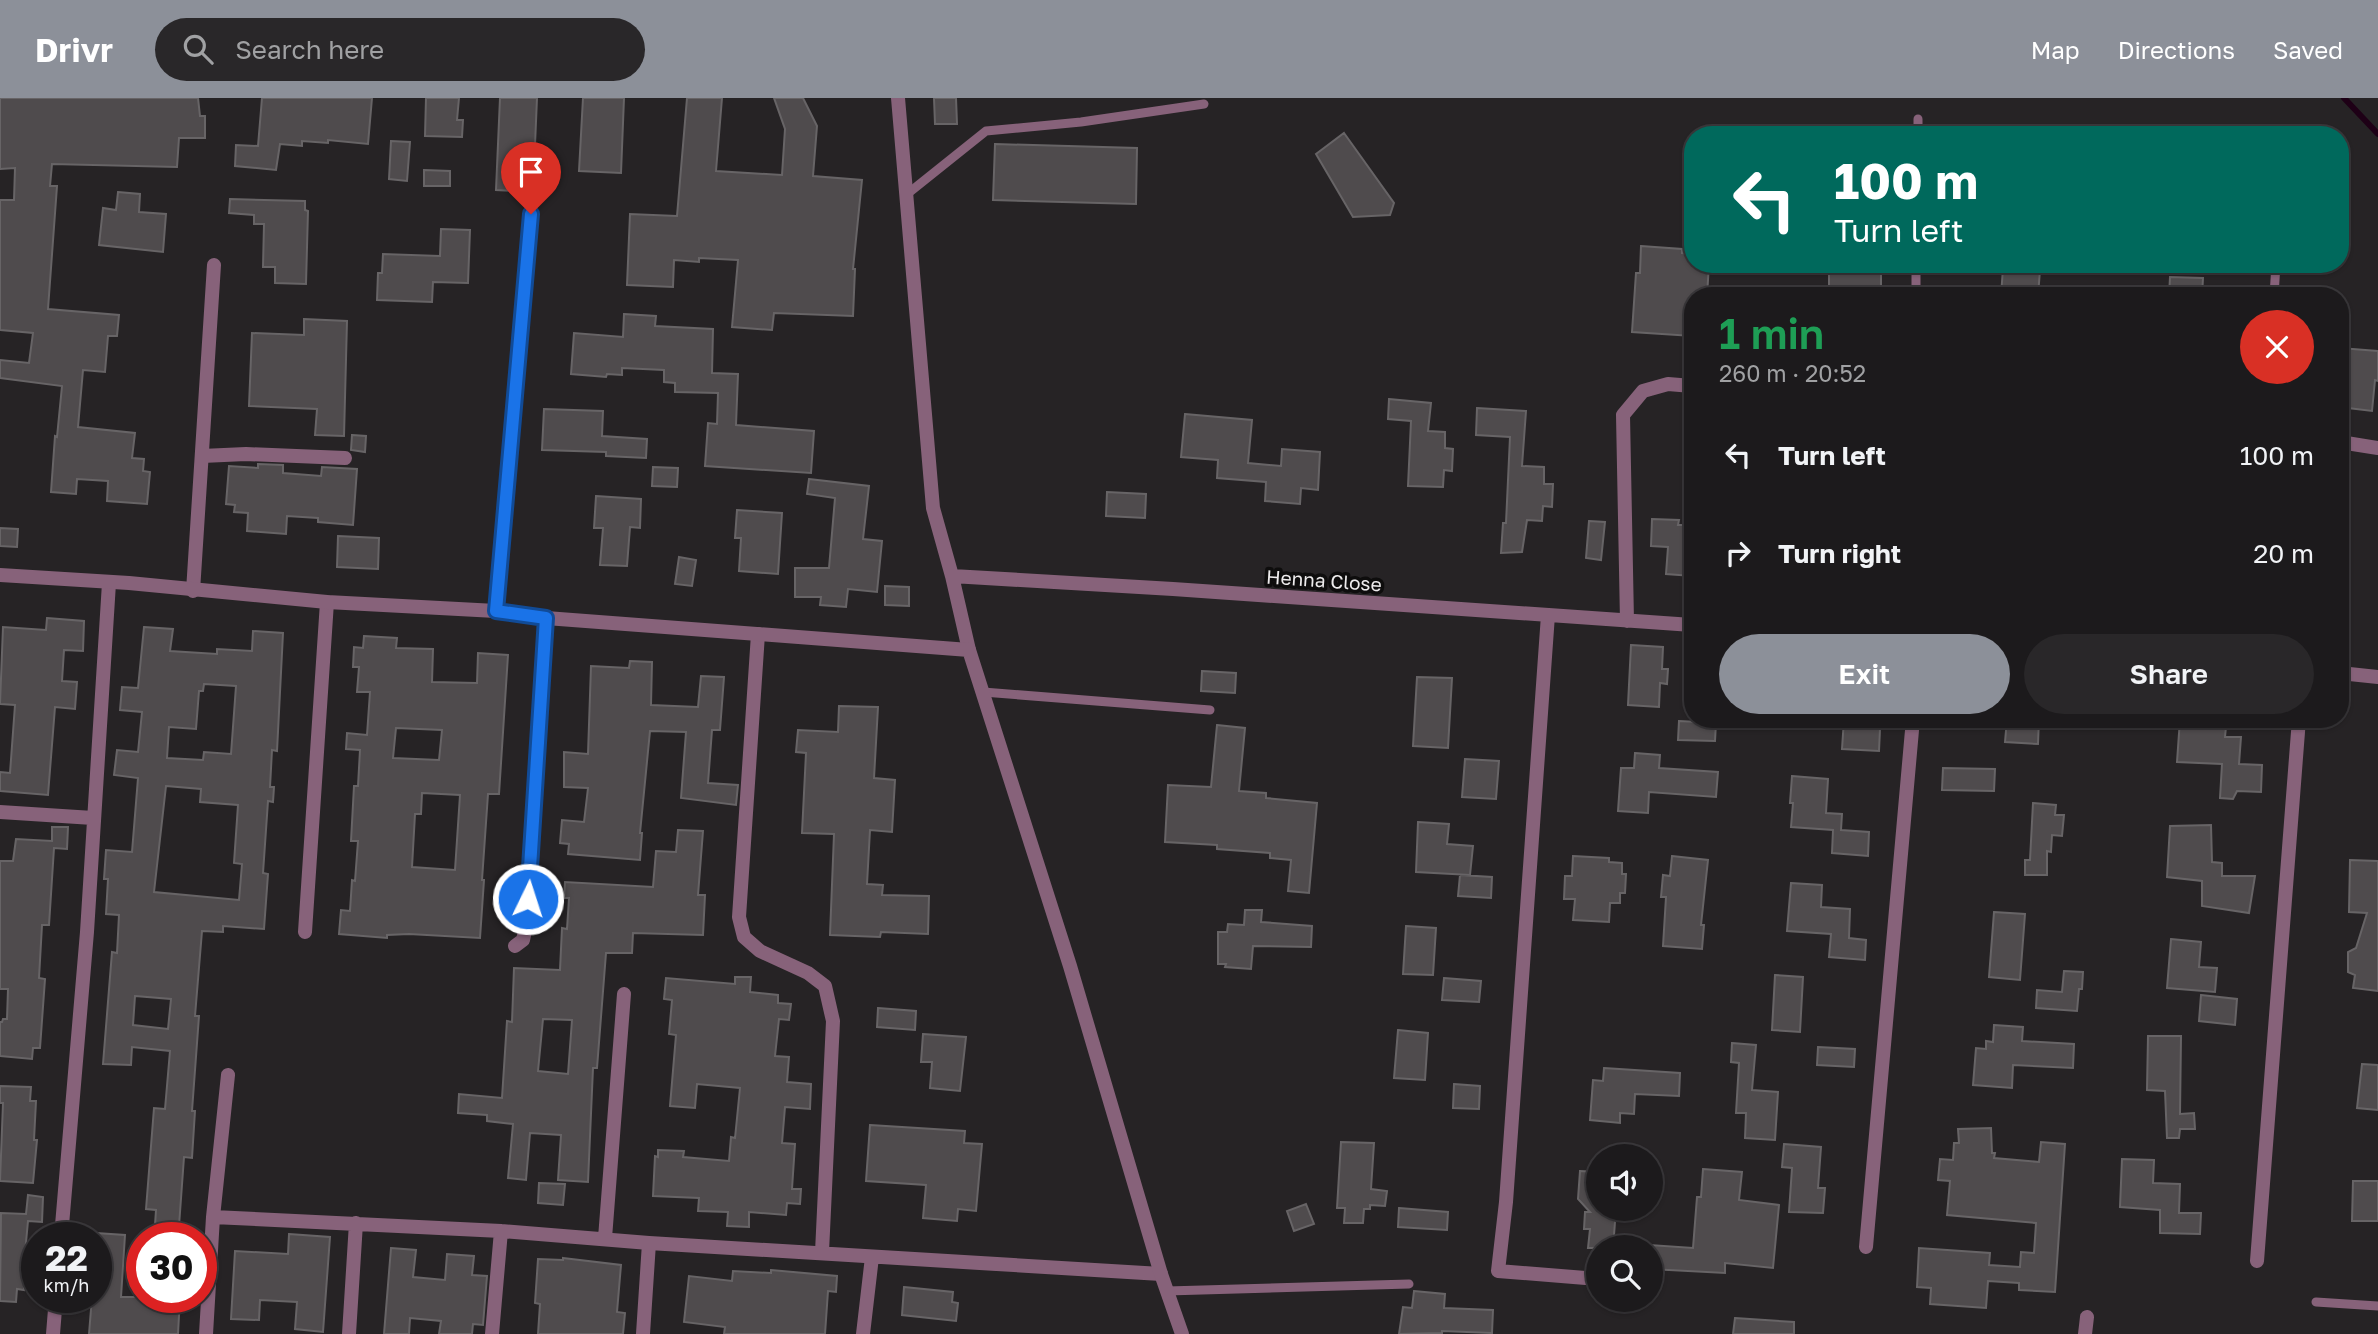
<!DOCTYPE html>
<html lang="en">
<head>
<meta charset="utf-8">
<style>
	:root { --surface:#1c1a1c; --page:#292729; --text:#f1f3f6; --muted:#a0a1a3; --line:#3a383b; --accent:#8c9099 }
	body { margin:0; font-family:"Golos Text",sans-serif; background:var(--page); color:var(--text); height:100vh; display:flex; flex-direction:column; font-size:26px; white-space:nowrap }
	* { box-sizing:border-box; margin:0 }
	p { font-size:23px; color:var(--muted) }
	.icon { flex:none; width:38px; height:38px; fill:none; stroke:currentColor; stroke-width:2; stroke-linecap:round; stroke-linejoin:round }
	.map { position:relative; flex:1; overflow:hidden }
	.sheet { position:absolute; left:1684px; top:189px; width:665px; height:441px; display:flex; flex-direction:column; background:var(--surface); border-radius:28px; box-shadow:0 2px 5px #0004,0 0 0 2px var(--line) }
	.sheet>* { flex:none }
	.hud { position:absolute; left:1684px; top:28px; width:665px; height:147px; border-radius:28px; box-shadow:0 2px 5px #0004,0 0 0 2px var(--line); background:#00695c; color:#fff; overflow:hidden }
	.buttons { position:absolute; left:1586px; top:1046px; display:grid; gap:14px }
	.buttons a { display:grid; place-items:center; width:77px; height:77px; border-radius:50%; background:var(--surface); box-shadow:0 2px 5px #0004,0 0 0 2px var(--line); font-size:35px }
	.speed { position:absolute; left:21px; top:1124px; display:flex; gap:14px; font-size:35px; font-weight:700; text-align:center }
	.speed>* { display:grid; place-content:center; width:91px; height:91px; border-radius:50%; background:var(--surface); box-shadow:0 2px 5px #0004,0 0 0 2px var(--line); line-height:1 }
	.speed small { font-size:18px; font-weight:400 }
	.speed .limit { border:10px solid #d22; background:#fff; color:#111 }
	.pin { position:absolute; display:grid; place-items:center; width:60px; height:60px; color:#fff; margin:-72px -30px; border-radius:50% 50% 50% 0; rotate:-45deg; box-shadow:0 0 7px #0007 }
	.pin .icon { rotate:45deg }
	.me { position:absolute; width:77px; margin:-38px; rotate:4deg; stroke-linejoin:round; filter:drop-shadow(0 0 5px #0008) }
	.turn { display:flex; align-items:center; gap:24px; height:147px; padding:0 35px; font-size:32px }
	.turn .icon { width:91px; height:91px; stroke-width:2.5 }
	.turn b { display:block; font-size:49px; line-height:60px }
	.round { display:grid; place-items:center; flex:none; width:74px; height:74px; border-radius:37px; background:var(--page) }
	.summary { display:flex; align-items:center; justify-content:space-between; height:119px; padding:0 35px }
	h1 { font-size:42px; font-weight:600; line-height:52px; color:#1e9e55 }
	.primary-button { display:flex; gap:14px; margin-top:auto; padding:14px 35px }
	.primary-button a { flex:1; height:80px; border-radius:42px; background:var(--accent); color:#fff; font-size:28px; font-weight:600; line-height:80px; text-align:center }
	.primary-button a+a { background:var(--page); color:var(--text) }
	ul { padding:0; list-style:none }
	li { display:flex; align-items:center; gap:21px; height:98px; padding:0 35px }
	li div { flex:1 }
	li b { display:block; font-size:26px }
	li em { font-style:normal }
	header { display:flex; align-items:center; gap:42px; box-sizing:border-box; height:98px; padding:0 35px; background:var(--accent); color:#fff }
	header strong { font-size:33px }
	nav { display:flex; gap:38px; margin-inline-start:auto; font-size:24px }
	.search { width:490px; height:63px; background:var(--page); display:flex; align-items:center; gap:18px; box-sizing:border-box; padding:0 24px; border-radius:38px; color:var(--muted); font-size:26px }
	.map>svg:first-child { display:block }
</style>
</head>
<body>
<header>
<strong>Drivr</strong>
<div class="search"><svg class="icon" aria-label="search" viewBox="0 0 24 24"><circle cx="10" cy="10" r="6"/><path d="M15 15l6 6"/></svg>Search here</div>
<nav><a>Map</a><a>Directions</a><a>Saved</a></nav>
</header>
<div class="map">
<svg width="2378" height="1236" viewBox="0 0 2378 1236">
	<rect width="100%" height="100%" fill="#262325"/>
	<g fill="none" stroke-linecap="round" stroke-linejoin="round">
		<path stroke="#1e0016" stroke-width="6" d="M2344 0 2378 36"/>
	</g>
	<path fill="#4f4b4d" stroke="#676466" stroke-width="2" fill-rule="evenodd" d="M0 0H198L200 18H205V40H179L177 69 52 66 50 88H57L48 211 119 217 117 238H108L105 274 83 272 78 329 135 335 132 360 144 361 143 373 150 374 147 406 107 403 108 383 77 381 76 396 51 394 55 338 57 339 62 288 0 280V262L29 265 33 235 0 232V102H14L15 70 0 71Z
		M262 0H372L368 46 328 42V45L302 43V48L280 46 276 72 235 68 236 47 258 48Z
		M426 0H459L457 22H463L462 39 425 38Z
		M500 0H537L533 94 496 92Z
		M583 0H624L621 75 579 73Z
		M687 0H722L716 73 782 77 785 31 774 0H803L817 28 813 78 862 82 853 171H855L853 218 774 215 772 232 732 229 738 162 699 160V164L674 162 673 189 627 187 630 116 677 118Z
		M934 0H956L957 26H935Z
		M1344 35 1394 105 1390 117 1353 119 1316 56Z
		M391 43 410 44 407 83 389 81Z
		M995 46 1137 50 1136 106 993 102Z
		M424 72 450 73V88H424Z
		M118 94 140 96 139 114 166 116 163 154 99 147 103 110 116 112Z
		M230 101 305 103V112L308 113 306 186 275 185V169H263L264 126H254V117L229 115Z
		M441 131 470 132 468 185 433 184 432 204 377 202 378 175H382L383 156 440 158Z
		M1641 148 1682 151V155L1692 156V166H1709L1707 198H1692V238L1632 234 1636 175H1640Z
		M1829 169 1881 170V198H1829Z
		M2003 170 2040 172 2038 198H2001Z
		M2170 179 2203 180 2202 198H2169Z
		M624 216 656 218 655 228 713 231 712 275 738 276 736 327 814 333 811 375 705 368 708 325 717 326 718 295 675 294V285L664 284V272L622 270V277L607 276 606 279 571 276 574 235 623 239Z
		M304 221 347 223 344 338 315 337 317 311 249 308 252 235 304 237Z
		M2340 250 2378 253V283L2375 282 2372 313 2340 309Z
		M1389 301 1431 305 1428 333 1445 334V350L1453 351 1452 373 1444 372 1443 389 1408 388 1411 323 1388 321Z
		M1477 310 1526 313 1522 368 1544 369V386H1553L1552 409 1543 408 1542 423 1527 422 1522 454 1501 455 1503 425H1506L1510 339 1476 337Z
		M544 311 603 313 602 338 647 341 646 360 606 358V354L542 352Z
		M1185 316 1252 322 1248 365 1281 368 1282 351 1320 354 1318 392 1301 390 1300 406 1265 403 1266 384 1217 380 1218 362 1181 359Z
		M352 337 366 338 365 354 351 352Z
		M258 366 283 367V375L321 378 322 369 357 371 353 427 318 424V420L287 418 286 436 247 433 248 415 234 414 235 407 226 406 229 368 258 370Z
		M653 369 678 370 677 389 652 388Z
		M809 381 869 388 863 441 882 443 877 494 848 491 846 509 820 507 821 499H795V470H829L835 400 807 396Z
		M1107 394 1146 396 1145 420 1106 418Z
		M596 398 641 401 640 430 630 429 627 468 600 467 603 430H594Z
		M737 412 782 415 778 476 739 473 741 440H735Z
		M1652 421 1679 422 1678 427H1692V478L1666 476 1668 449 1651 448Z
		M1589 423 1605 424 1601 462 1586 460Z
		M0 430 18 431 17 449 0 448Z
		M338 438 379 440 378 471 337 469Z
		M679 459 696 462 692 488 675 486Z
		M885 488 909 489V508L885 507Z
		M47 520 84 523 83 553 64 552 62 583 77 584 75 611 55 609 48 697 0 693V674L10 675 15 607 0 606 3 529 46 532Z
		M144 529 173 531 170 553 217 556V551L252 553 253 533 283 535 277 653 272 652 270 689H274L273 704 268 703 263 775 268 776 264 831 223 828V834L202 833 195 918H199L192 1013H195L192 1060 184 1059 179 1128 155 1127 156 1112 146 1111 154 1010 165 1011 170 953 132 949 131 967 103 966 112 854 117 855 119 817 106 816 108 781H104L106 752 132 754 138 680 114 677 117 652 138 654 142 614 120 612 122 589 138 590ZM204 586 236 588 231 656 204 654 203 662 167 660 169 629 196 631 199 593H203ZM166 688 201 691 200 704 238 707 234 765 242 766 239 802 154 794ZM135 898 171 901 168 931 133 927Z
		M364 538 397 540 396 550 433 551 432 584 477 585 478 555 508 557 499 696H488L482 782H484L480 840 409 836 387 837V840L339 836 341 812 350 813 352 782 355 783 358 743H351L354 688H358L360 652 346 651 347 635 367 637 370 594H357L359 569H353L354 549 363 550ZM396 630 442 632 439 662 393 660ZM422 695 460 697 455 772 412 769 415 716H421Z
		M1631 547 1663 549 1662 571H1668L1667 586 1660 585 1659 609 1628 607Z
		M630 563 652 564 651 607 698 609 701 578 724 579 720 632H712L708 685 738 687 736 707 681 700 686 634 650 633 640 735H642L640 762 568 756 569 746 560 745 562 722 584 724 588 690 564 689V654L588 656 591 568 629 570Z
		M1202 573 1236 575 1235 595 1201 593Z
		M1417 579 1452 580 1448 650 1413 648Z
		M839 608 878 609 874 680 895 682 892 734 870 732 867 786 883 787 882 797 929 798 928 836 881 834 880 839 830 837 834 736 802 735 806 655 796 654 798 632 838 634Z
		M1844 621H1860L1859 630 1880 631 1879 653 1842 651Z
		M2007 621H2039L2038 646 2005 644Z
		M2180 621H2219V629H2226L2225 639H2241L2239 666 2262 667 2261 694 2237 693 2233 701 2220 700 2222 666 2177 664Z
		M1679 623 1716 625 1715 643 1678 642Z
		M1217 627 1245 630 1239 693 1266 695V700L1317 705 1309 795 1288 793 1291 762 1270 760V755L1217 751V747L1165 744 1168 687 1211 689Z
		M1635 655 1660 657 1659 670 1718 674 1716 699 1649 694 1648 715 1618 713 1621 670H1634Z
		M1465 661 1499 663 1496 701 1462 699Z
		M1943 670 1995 671 1994 693 1942 692Z
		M1792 678 1828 681 1826 715 1842 716 1841 732 1869 734 1868 758 1832 755 1833 732 1791 729 1793 705H1790Z
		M2033 705 2056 707 2055 717H2064L2062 738 2052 737 2051 754 2047 753V777H2025V762H2030Z
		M1418 724 1449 726 1447 746 1473 748 1470 777 1416 774Z
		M2211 727 2212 764 2222 765V778H2255L2249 815 2202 808V783L2167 779 2170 728Z
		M52 729H68L67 751 54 750 49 827H42L39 880 45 881 40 950H33L32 961 0 958V924H2L3 921H7L8 891H0V763H13L16 741 52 743Z
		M678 732 703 733 698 797H705L703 837 633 835 632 855H606L597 970H593L588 1084 558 1082 561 1037 530 1035 526 1082 508 1080 513 1026 487 1023V1017L458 1015 459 996 502 1000 507 923 512 924 514 870 560 872 562 830 567 831 569 800H564L565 784 653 789 656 753 676 754ZM543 921 572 922 568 976 538 973Z
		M1573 758 1609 760V764L1622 765V776H1626L1625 795H1620V805H1610L1609 824 1573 822 1575 801H1564L1565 778H1572Z
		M1672 758 1708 762 1701 827H1704L1702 851 1663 848 1666 799H1661L1663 777 1670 778Z
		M2350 762 2378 763V893L2353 890 2355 877 2348 874V854L2356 850 2367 815 2349 814Z
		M1460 777 1492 779 1491 800 1458 798Z
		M1791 785 1822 787 1821 809 1850 811 1849 840 1866 842 1865 862 1829 859 1831 836 1787 833Z
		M1245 812H1262L1261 824 1312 828 1311 849 1253 848 1251 871 1225 869 1226 866H1218V834H1227L1228 826 1244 827Z
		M1994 814 2025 816 2020 882 1989 879Z
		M1406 828 1436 830 1433 877 1403 876Z
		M2171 841 2201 844 2199 869 2217 870 2215 894 2167 890Z
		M2064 873 2083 874 2082 891H2079L2077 913 2036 910 2037 892 2062 894Z
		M1775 877 1803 879 1800 934 1772 932Z
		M735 879H751L750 894 778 897V905L791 906 789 922 779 921 775 958 789 959 787 984 811 986 810 1011 785 1009 782 1045 795 1046 792 1091H801L800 1106 787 1105 786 1117 749 1114V1129L727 1128 728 1114 698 1113 699 1100 653 1098 655 1058 658 1059V1052L684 1053 683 1059 729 1063 731 1039 735 1040 740 990 697 986 695 1010 670 1008 676 937 669 936 672 902 664 901 666 880 735 886Z
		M1444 880 1481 883 1479 904 1442 902Z
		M2201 897 2237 901 2235 927 2199 923Z
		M878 910 916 913 915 932 877 929Z
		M1994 927 2023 929 2022 943 2074 946 2073 970 2013 967 2012 990 1973 987 1976 950 1986 951V943L1993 944Z
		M1398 932 1428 935 1425 982 1394 980Z
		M923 936 966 939 960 993 930 990 932 964H921Z
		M2148 938H2181L2180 1016 2194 1015 2195 1031H2180L2179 1040H2167L2165 993 2147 992Z
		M1732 945 1756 947 1752 992 1778 994 1775 1042 1745 1040 1746 1015H1736L1739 965 1731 964Z
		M1818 949 1855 951 1854 969 1817 967Z
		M2362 966 2378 967V1012L2357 1010Z
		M1604 970 1680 975 1679 998 1635 996 1634 1016 1620 1015V1025L1590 1022 1593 982 1603 983Z
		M1454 986 1480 988 1479 1011 1453 1010Z
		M0 988 31 989 30 1003H36L34 1042H37L33 1085 0 1083 3 1005H0Z
		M870 1027 965 1033 964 1045 982 1046 976 1113 958 1111 957 1123 923 1120 926 1087 866 1083Z
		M1991 1030 1992 1055H1995L1994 1060 2039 1064 2041 1044 2065 1046 2055 1194 2019 1192V1185L1988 1183 1986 1210 1930 1206 1931 1190 1917 1189 1919 1150 1990 1155 1989 1167 2020 1169 2021 1154 2034 1155 2036 1125 1947 1117 1950 1083 1938 1082 1940 1061 1953 1062 1954 1045H1959L1958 1031Z
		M1341 1044 1374 1045 1371 1091 1387 1093 1385 1108 1370 1107V1111H1364L1363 1125H1344L1345 1110H1337Z
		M1784 1046 1821 1049 1818 1090H1825L1823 1115 1789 1114 1792 1070 1782 1069Z
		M2122 1061 2154 1062 2153 1085 2180 1086 2179 1115H2201L2200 1136 2160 1135V1112L2120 1109Z
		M1703 1071 1742 1074 1739 1102 1779 1107 1773 1170 1725 1165V1175L1650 1171V1147L1693 1150 1697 1099H1701Z
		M1580 1073 1598 1074V1111H1616L1613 1150H1588L1590 1131H1584L1585 1114H1590L1578 1101Z
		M2353 1083H2378V1123H2352Z
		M539 1085 565 1086 563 1107 538 1105Z
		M28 1097 43 1099 42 1124 28 1123 24 1166H26L24 1192 17 1191 16 1204 0 1203 1 1115 26 1116Z
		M1306 1106 1314 1126 1294 1133 1287 1113Z
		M1399 1110 1448 1114 1447 1132 1398 1129Z
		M96 1135 125 1137 121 1199H180L178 1236H89L92 1199H96Z
		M289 1136 330 1139 323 1234 295 1231 297 1204 260 1202 259 1222 231 1221 235 1153 288 1156Z
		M391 1150 416 1152 413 1179 445 1182 447 1156 474 1158 472 1177 487 1178 483 1227 473 1226 472 1236H439L441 1223 410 1220 409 1236H384Z
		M563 1160 621 1167 617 1214 625 1215 623 1236H538L540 1206 535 1205 538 1161 563 1162Z
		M771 1172 837 1178 836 1194 828 1193 825 1236H724L725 1229 684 1224 689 1178 732 1183 733 1173 771 1175Z
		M904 1189 953 1194 952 1204 958 1205 956 1223 902 1217Z
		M1414 1193 1445 1196 1444 1210 1493 1212 1492 1235 1442 1233V1235L1399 1236 1403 1209 1412 1210Z
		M1735 1220 1794 1224V1236H1733Z"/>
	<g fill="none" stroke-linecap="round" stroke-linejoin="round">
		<path stroke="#87627a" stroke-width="9" d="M1918 37V21
			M906 97 986 33 1081 24 1204 6
			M1916 198V166
			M2274 198 2276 166
			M983 594 1210 612
			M1167 1193 1409 1186
			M2316 1204 2378 1208"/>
		<path stroke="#87627a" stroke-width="14" d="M898 0 933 410 952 478 969 552
			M2340 344 2378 350
			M202 358 246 356 345 360
			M952 478 1173 491 1692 527
			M193 493 214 167
			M496 513 531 115
			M1548 517 1506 1104 1498 1173 1598 1181
			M1627 523 1623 317 1643 293 1668 286 1692 288
			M758 536 739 819 744 839 760 853 808 875 825 888 833 923 822 1154
			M2340 575 2378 579
			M0 714 93 720
			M305 834 327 504
			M515 848 523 842 527 824 546 520
			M228 977 213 1119 501 1133 649 1145 1161 1176
			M61 1139 87 834 109 485
			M605 1140 624 896
			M1866 1149 1913 621
			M2257 1163 2299 621
			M53 1236 56 1199
			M206 1236 213 1119
			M349 1236 356 1125
			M492 1236 501 1133
			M643 1236 649 1145
			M863 1236 872 1159
			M2085 1236 2087 1219"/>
		<path stroke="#87627a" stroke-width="14" d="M0 477 129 485 327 504 496 513 546 520 969 552 1070 868 1161 1176 1182 1236"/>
	</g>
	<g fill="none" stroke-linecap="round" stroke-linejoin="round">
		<defs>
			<path id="route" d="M528 801 546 520 496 513 531 116"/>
		</defs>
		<use href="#route" stroke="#114b97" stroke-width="18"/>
		<use href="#route" stroke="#1a73e8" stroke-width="12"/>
	</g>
	<g text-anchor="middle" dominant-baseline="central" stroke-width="7" stroke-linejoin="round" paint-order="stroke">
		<g font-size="19" fill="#eeeced" stroke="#0e0d0d">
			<text transform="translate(1324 482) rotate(4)">Henna Close</text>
		</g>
	</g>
</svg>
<div class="buttons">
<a><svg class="icon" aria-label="sound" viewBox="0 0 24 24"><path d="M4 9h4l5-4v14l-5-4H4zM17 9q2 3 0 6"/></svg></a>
<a><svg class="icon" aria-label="search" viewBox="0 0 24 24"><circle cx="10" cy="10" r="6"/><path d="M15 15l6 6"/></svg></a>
</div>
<div class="speed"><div>22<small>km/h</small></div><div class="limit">30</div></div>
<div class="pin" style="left:531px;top:116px;background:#d93025"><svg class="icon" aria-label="arrive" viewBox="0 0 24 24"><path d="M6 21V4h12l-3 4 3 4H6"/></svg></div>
<svg class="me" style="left:528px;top:801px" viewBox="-20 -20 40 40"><circle r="17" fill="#1a73e8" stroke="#fff" stroke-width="3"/><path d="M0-11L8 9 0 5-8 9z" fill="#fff"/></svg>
<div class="hud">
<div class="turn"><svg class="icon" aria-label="left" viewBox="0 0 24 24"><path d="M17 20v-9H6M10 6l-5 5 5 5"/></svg><div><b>100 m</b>Turn left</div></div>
</div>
<section class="sheet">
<div class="summary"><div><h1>1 min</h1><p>260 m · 20:52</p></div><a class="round" style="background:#d93025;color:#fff"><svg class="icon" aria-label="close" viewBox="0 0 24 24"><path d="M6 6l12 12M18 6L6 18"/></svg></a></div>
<ul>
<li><svg class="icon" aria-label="left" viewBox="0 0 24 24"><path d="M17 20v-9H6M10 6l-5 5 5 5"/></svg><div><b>Turn left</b></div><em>100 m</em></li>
<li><svg class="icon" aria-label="right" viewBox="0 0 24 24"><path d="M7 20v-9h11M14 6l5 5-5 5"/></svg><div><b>Turn right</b></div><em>20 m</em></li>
</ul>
<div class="primary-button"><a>Exit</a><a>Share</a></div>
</section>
</div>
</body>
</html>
